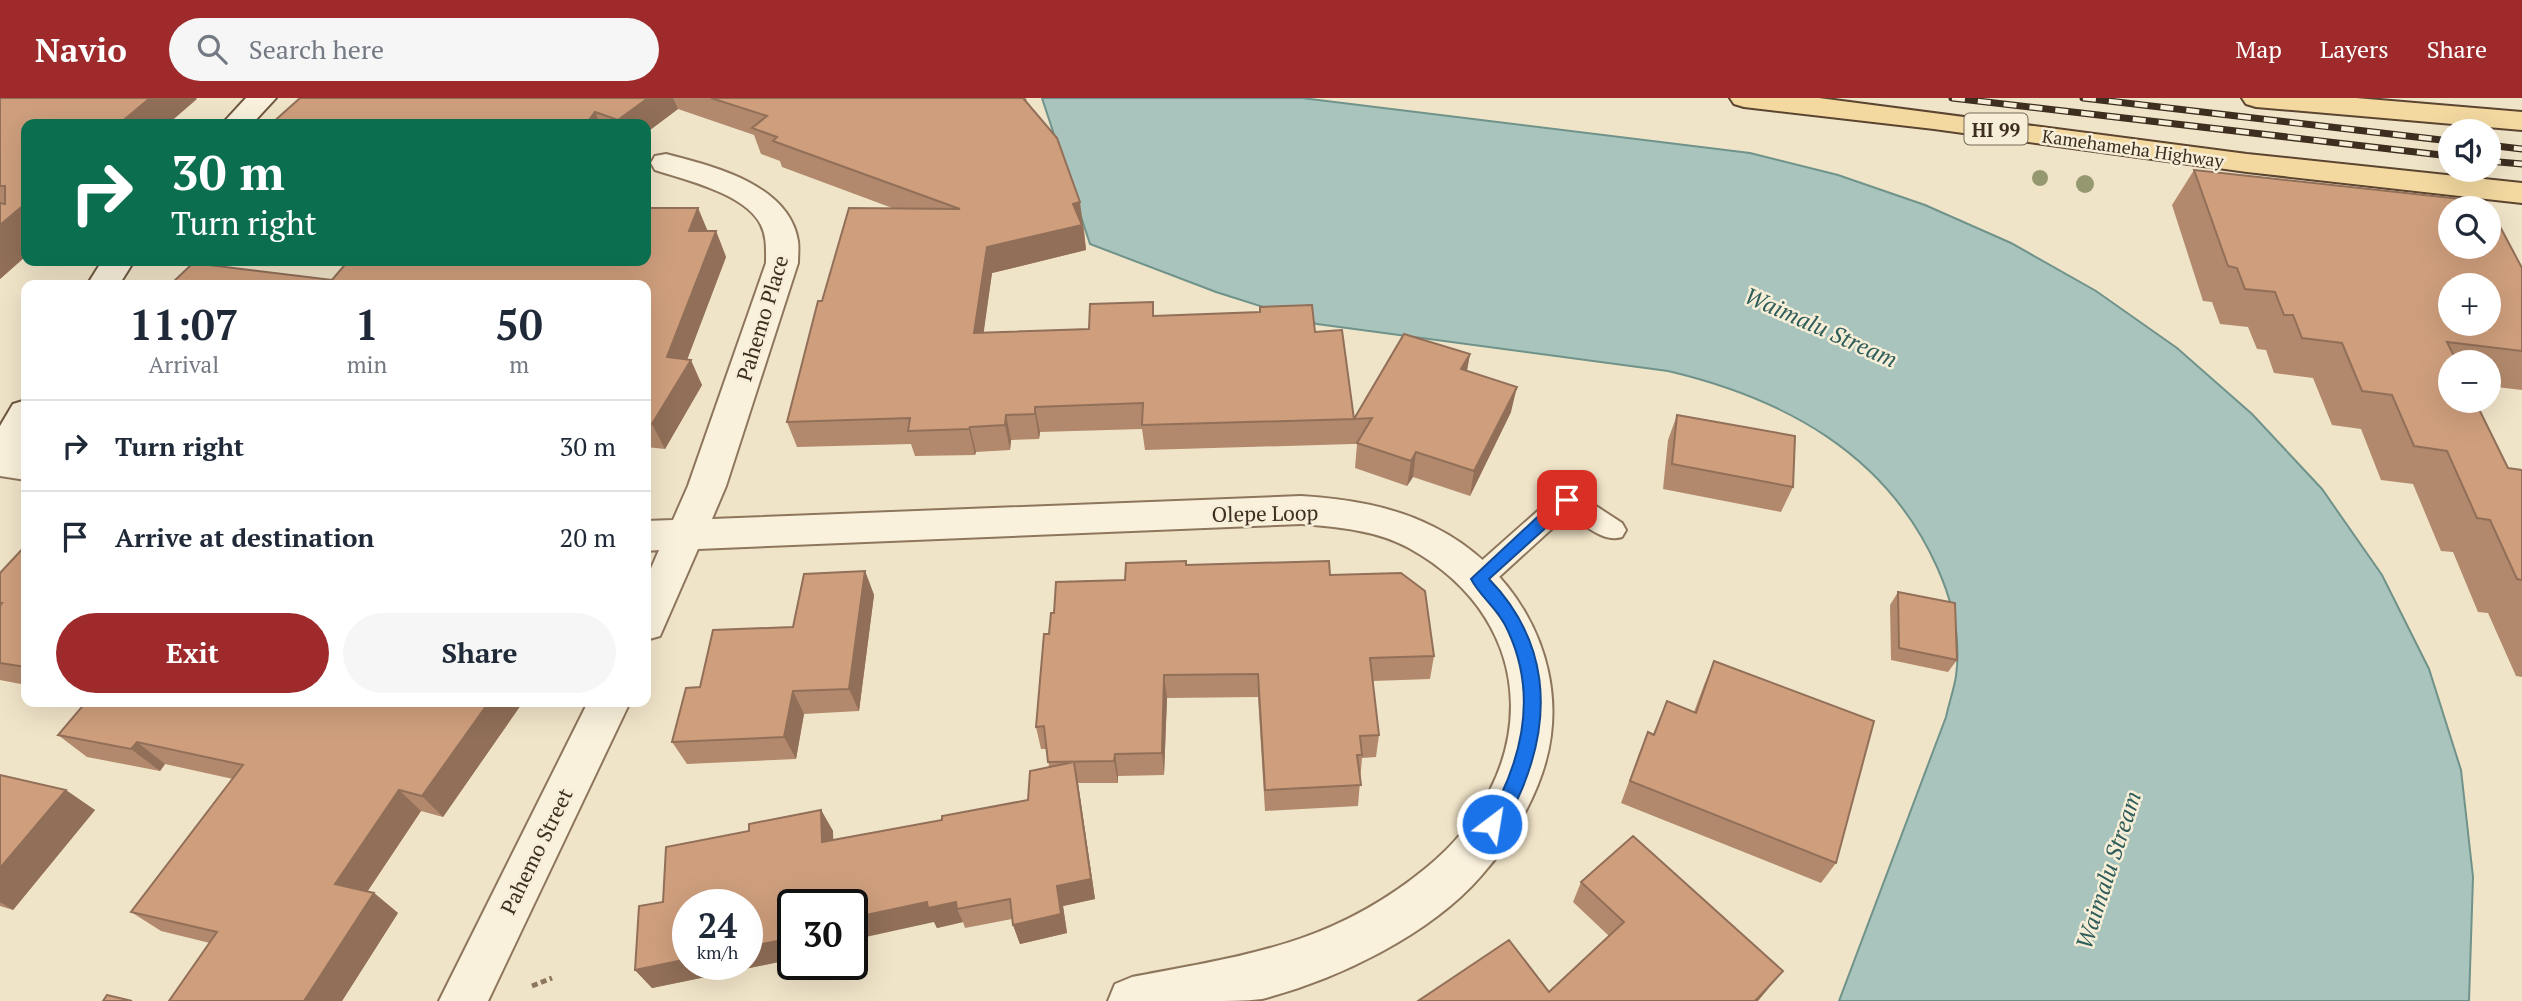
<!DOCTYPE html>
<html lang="en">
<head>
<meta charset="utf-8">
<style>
	:root { --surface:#fff; --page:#f6f6f7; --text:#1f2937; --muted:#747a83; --line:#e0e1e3; --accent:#9e2a2b }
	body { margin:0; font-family:"PT Serif",serif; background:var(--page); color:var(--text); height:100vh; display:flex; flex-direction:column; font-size:26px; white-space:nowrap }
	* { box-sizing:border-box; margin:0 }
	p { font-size:23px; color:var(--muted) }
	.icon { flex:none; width:38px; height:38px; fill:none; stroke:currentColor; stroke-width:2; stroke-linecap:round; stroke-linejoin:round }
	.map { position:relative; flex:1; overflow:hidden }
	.side { position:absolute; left:21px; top:182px; width:630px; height:427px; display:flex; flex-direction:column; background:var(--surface); border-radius:14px; box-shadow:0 7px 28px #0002 }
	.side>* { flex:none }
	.hud { position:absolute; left:21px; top:21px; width:630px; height:147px; border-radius:14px; box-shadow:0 7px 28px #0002; background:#0b6e4f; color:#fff; overflow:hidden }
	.buttons { position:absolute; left:2438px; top:21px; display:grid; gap:14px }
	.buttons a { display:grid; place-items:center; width:63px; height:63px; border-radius:50%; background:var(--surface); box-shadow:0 7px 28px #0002; font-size:35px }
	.speed { position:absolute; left:672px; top:791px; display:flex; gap:14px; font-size:35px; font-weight:700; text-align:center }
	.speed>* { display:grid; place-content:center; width:91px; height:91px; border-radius:50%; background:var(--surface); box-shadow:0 7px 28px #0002; line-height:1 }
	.speed small { font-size:18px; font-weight:400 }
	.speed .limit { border:4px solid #111; border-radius:10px; background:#fff; color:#111 }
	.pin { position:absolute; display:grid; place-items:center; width:60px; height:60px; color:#fff; margin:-30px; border-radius:14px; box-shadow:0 4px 10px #0006 }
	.me { position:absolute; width:77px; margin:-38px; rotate:31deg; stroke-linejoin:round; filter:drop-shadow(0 0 5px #0008) }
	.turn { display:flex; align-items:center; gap:24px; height:147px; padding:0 35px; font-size:32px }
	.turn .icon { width:91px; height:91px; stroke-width:2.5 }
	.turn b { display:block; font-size:49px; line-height:60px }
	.eta { display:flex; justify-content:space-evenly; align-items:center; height:119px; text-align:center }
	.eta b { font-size:42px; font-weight:700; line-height:49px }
	.cta { display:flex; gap:14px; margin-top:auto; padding:14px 35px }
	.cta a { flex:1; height:80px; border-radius:42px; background:var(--accent); color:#fff; font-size:28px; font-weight:700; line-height:80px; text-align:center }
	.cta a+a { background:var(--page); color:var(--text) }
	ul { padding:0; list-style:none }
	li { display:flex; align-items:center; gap:21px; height:91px; padding:0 35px; border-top:2px solid var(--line) }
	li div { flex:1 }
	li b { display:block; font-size:26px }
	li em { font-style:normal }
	header { display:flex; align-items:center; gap:42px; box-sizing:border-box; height:98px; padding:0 35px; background:var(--accent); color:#fff }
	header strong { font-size:33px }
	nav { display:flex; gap:38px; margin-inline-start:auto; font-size:24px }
	.search { width:490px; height:63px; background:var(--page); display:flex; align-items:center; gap:18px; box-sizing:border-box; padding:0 24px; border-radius:38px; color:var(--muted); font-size:26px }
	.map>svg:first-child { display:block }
</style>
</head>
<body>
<header>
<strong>Navio</strong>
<div class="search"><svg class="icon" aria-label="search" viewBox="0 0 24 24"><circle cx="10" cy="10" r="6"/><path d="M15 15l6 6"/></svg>Search here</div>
<nav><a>Map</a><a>Layers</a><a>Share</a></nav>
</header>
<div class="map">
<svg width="2522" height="903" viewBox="0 0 2522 903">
	<rect width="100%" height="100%" fill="#f0e4c8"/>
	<path fill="#a9c4bc" stroke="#6f938a" stroke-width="2" d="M1042 0H1302L1750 55 1838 77 1925 107 2011 145 2096 193 2177 250 2252 316 2322 391 2382 477 2429 571 2461 672 2473 779 2469 903H1839L1946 619C1949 605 1954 591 1956 578 1961 541 1952 502 1937 469 1886 355 1783 300 1668 273L1317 226 1216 194 1090 146Z"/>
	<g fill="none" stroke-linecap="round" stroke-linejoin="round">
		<defs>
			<path id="lane" d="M1567 392 1576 395 1622 425 1626 432 1622 439C1603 445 1584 426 1568 416L1488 489 1479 492 1470 489 1466 481 1470 473 1558 395Z"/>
			<path id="street" d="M666 56C712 68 789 86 798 143 799 150 798 158 798 165L726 388 712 421 1301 398C1347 401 1393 408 1434 429 1511 467 1562 551 1551 637 1545 687 1514 741 1481 778 1430 837 1336 882 1262 901 1245 903 1226 903 1209 903 1175 903 1141 903 1108 903L1115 886 1132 879C1246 857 1332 847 1426 770 1540 677 1544 525 1409 450 1376 432 1338 429 1301 426L698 451 660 538 646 542V482L659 452 646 453V423L673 422 688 388 766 165C766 152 767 139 761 127 746 96 686 82 655 72L651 65 655 58Z
				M0 350 26 354V382L0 378Z
				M588 604H630L488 903H439Z"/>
			<path id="secondary" d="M246 0H276L252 26H222Z
				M102 163H134L119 187H87Z
				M26 302V345L13 369 0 373V328L13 306Z"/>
			<path id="primary" d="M1730 0H1819L2247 56 2522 85V105L2247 74 1934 31 1744 9 1734 6Z
				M2242 0H2356L2522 14V32L2256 9 2246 6Z"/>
		</defs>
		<use href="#lane" stroke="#8d765c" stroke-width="4"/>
		<use href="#street" stroke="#8d765c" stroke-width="4"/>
		<use href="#secondary" stroke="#6f573f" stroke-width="4"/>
		<use href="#primary" stroke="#5b4430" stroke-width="4"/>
		<path stroke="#8d765c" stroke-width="5" stroke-dasharray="6 3.5" stroke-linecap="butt" d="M532 888 552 880"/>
		<use href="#lane" fill="#faf1dc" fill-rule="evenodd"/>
		<use href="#street" fill="#faf1dc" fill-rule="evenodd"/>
		<use href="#secondary" fill="#faf1dc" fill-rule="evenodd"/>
		<use href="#primary" fill="#f3d9a0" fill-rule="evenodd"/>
		<defs>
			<path id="rail" d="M1952 0 2450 58
				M2083 0 2450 43
				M2488 47 2522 51
				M2488 63 2522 66"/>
		</defs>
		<use href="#rail" stroke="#3d2e20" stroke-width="7"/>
		<use href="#rail" stroke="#f7eed8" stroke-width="4.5" stroke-dasharray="13" stroke-linecap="butt"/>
	</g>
	<g fill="#96986f">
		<circle cx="2040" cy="80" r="8"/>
		<circle cx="2085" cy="86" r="9"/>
	</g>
	<path fill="#b2896c" d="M0 0 197 1 26 26V150L24 152 26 154V158L0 181Z
		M300 0H1026L1027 4 1084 130 1086 152 992 175 983 235 1089 231 1155 218 1315 234 1354 321 1352 346 1145 352 1142 331 1040 334 1039 341 1011 342 1010 352 976 354 975 357 915 358 911 346 797 349 787 324 822 203 895 111 782 69 780 63 761 56 754 37 678 11 646 35V26H271Z
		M2194 72 2450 110 2522 170V292L2488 288V264H2450L2508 370 2522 372V579L2516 578 2488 515 2478 514 2453 454 2441 453 2413 386 2381 382 2361 331 2332 327 2313 280 2274 275 2266 252 2257 251 2248 229 2220 226 2212 204 2203 203 2172 107Z
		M698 110 707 133H716L726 159 687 261 702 287 665 351 646 349V187L332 182 646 163Z
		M1470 256 1467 273 1511 314 1470 398 1413 379 1407 388 1355 370 1357 346H1352L1354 321Z
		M1677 317 1793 389 1781 414 1663 391 1668 342Z
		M26 447V587L0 582V475Z
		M1186 467 1330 477 1434 558 1430 581 1373 583 1379 637 1376 659 1362 660 1358 708 1265 713 1258 599 1167 600 1164 677 1118 678V685H1078L1095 801 1063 808 1067 835 1020 846 1013 827 1012 821 965 830 963 824 937 830 934 824 793 807V861L652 890 635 872 663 804 749 733 821 712 833 733V742L942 722 1028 702 1049 669 1047 651H1041L1036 629 1049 536 1054 515 1125 482Z
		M865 473 874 497 859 613 804 616 796 661 687 666 672 644 700 589 793 529Z
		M1898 494 1957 562 1948 574 1891 562 1890 507Z
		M1714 563 1836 765 1821 785 1621 705 1639 656 1648 634 1653 636 1667 603 1694 614 1704 587Z
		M86 604H523L443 719 421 713 367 794 374 795 398 815 342 903H169L210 845 161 833 131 814 233 681 165 666 160 673 87 659 58 637Z
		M0 677 95 712 13 812 0 808Z
		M1581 784 1769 891 1549 894 1609 838 1573 804Z"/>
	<path fill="#916f58" d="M150 0H196L197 1 168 26H119Z
		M648 0H673L678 11 646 35V26H620L618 22Z
		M595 14 600 26H586Z
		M1080 104 1086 152 992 175 980 261 974 235 987 149 1073 106Z
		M26 105V150L24 152 26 154V158L0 181V127Z
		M698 110 709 136 689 133Z
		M716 133 726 159 681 278 691 262 702 287 665 351 652 326 667 259Z
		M1470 256 1465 282 1461 271Z
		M1517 289 1511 314 1470 398 1474 373Z
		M1035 309 1040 334 1039 341 1035 316Z
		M1006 317 1011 342 1010 352 1005 327Z
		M970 329 976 354 975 357 969 331Z
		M1416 354 1413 379 1407 388 1411 363Z
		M865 473 874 497 859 613 849 591Z
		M1164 577 1167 600 1164 677 1162 655Z
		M793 593 804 616 796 661 784 639Z
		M489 604H523L443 719 422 698Z
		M137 644 165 666 160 673 131 651Z
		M1115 656 1118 678V685L1114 663Z
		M1074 664 1078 686 1095 801 1063 808 1067 835 1020 846 1013 827Z
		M66 692 95 712 13 812 0 804V770Z
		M399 692 421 713 359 806 335 786Z
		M821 712 833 733 834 764 822 744Z
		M374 795 398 815 342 903H304Z
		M927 804H956L957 811 963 824 937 830 934 824 852 842V820Z
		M793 840V861L652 890 635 872 688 861V866H747V849Z
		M1783 873 1758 903H1755Z"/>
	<path fill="#cf9f7d" stroke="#916f58" stroke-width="2" fill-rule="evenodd" d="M0 0H150L119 26H26V105L0 127V105L5 106V88H0Z
		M300 0H648L618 22 595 14 586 26H271Z
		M711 0H1023L1057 40 1080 104 1073 106 1082 127 987 149 974 235 1089 231 1090 206 1153 204V218L1260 214V209L1312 207 1315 234 1342 232 1354 321 1142 327 1143 305 1035 309V316L1006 317 1005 327 970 329 969 331 908 333 910 320 787 324 818 203H822L849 110 960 111 773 43 777 39 752 30 767 18Z
		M2194 72 2470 102 2474 110H2450V149H2488V120L2496 121 2522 170V253L2447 244 2457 264H2450V303H2475L2508 370 2522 372V482L2517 481 2490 422 2477 420 2447 353 2414 348 2392 297 2362 293 2342 245 2302 240 2293 217H2284L2275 194 2245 191 2237 170 2228 168ZM2450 187H2488V226H2450Z
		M646 110H698L689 133H716L667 259 691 262 652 326 646 325V187H170L193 165 332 182 348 163H646Z
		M1404 236 1470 256 1461 271 1517 289 1474 373 1416 354 1411 363 1357 345 1372 320 1354 321Z
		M1677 317 1795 338 1793 389 1672 366Z
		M26 447V569L0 565V508L2 505H0V475Z
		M1186 463V467L1329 463 1330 477 1401 475 1425 493 1434 558 1370 560 1379 637 1360 638 1362 657H1357L1361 687 1265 692 1258 576 1164 577 1162 655 1115 656 1114 663 1048 664 1044 628 1036 629 1044 536H1049L1051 515H1054L1056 484 1125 482 1126 465Z
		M865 473 849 591 793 593 784 639 672 644 686 590 700 589 713 532 793 529 804 476Z
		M1898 494 1955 505 1957 562 1899 550Z
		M1714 563 1874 623 1836 765 1630 683 1648 634 1654 637 1667 603 1696 615Z
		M86 604H489L422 698 399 692 335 786 374 795 304 903H169L217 834 131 814 243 667 137 644 131 651 58 637Z
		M1074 664 1091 781 1057 788 1061 816 1013 827 1010 801 957 811 956 804 928 810 927 804 852 820V807H793V840L747 849V807H688V861L635 872 639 808 663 804 666 749 749 733V726L821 712 822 744 942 722V718L1028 702 1030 673Z
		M0 677 66 692 0 770Z
		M1633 738 1783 873 1755 903H1418L1509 842 1549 894 1624 824 1581 784Z
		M107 897 132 903H103Z"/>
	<path fill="#1a73e8" stroke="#114b97" stroke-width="2" d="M1567 396 1574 402 1572 406 1489 481C1548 542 1553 616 1522 691 1515 706 1508 729 1492 735L1486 732 1483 726C1488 717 1495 709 1500 699 1526 645 1534 589 1508 533 1499 511 1481 500 1471 481L1561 397Z"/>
	<g text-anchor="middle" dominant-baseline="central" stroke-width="5" stroke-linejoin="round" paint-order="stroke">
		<g font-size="18" fill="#3d2e20" stroke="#f7eed8">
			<text transform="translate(2133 50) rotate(8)">Kamehameha Highway</text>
		</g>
		<rect fill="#f7eed8" stroke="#756857" stroke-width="2" x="1964.5" y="15.5" width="63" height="31" rx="5"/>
		<g font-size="19" font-weight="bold" fill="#3d2e20">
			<text x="1996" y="31">HI 99</text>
		</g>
		<g font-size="21" fill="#3d2e20" stroke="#f7eed8">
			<text transform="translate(762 220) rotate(-73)">Pahemo Place</text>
			<text transform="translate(1265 415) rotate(-1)">Olepe Loop</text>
			<text transform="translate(536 753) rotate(-64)">Pahemo Street</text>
		</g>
		<g font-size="23" font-style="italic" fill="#2f5d5a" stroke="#f7eed8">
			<text transform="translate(1821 229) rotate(24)">Waimalu Stream</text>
			<text transform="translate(2108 772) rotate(-72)">Waimalu Stream</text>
		</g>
	</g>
</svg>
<div class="buttons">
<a><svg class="icon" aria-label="sound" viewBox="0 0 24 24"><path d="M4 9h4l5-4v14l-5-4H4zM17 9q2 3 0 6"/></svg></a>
<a><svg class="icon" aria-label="search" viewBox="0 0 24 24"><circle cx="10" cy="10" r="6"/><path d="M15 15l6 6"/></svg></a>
<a>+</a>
<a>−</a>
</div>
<div class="speed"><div>24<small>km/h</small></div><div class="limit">30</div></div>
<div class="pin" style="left:1567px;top:402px;background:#d93025"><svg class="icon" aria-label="arrive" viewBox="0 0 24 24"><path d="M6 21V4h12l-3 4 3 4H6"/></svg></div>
<svg class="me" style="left:1492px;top:726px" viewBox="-20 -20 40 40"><circle r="17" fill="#1a73e8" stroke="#fff" stroke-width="3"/><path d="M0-11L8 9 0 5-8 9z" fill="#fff"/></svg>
<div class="hud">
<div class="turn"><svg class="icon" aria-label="right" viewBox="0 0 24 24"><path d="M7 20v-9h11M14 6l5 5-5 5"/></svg><div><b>30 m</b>Turn right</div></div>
</div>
<section class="side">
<div class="eta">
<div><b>11:07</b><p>Arrival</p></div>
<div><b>1</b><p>min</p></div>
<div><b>50</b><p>m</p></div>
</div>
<ul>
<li><svg class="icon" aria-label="right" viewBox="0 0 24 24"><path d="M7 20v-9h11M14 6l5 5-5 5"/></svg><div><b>Turn right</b></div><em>30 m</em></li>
<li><svg class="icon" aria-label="arrive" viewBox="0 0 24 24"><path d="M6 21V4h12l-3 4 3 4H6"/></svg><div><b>Arrive at destination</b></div><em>20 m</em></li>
</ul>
<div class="cta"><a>Exit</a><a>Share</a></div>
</section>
</div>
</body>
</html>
